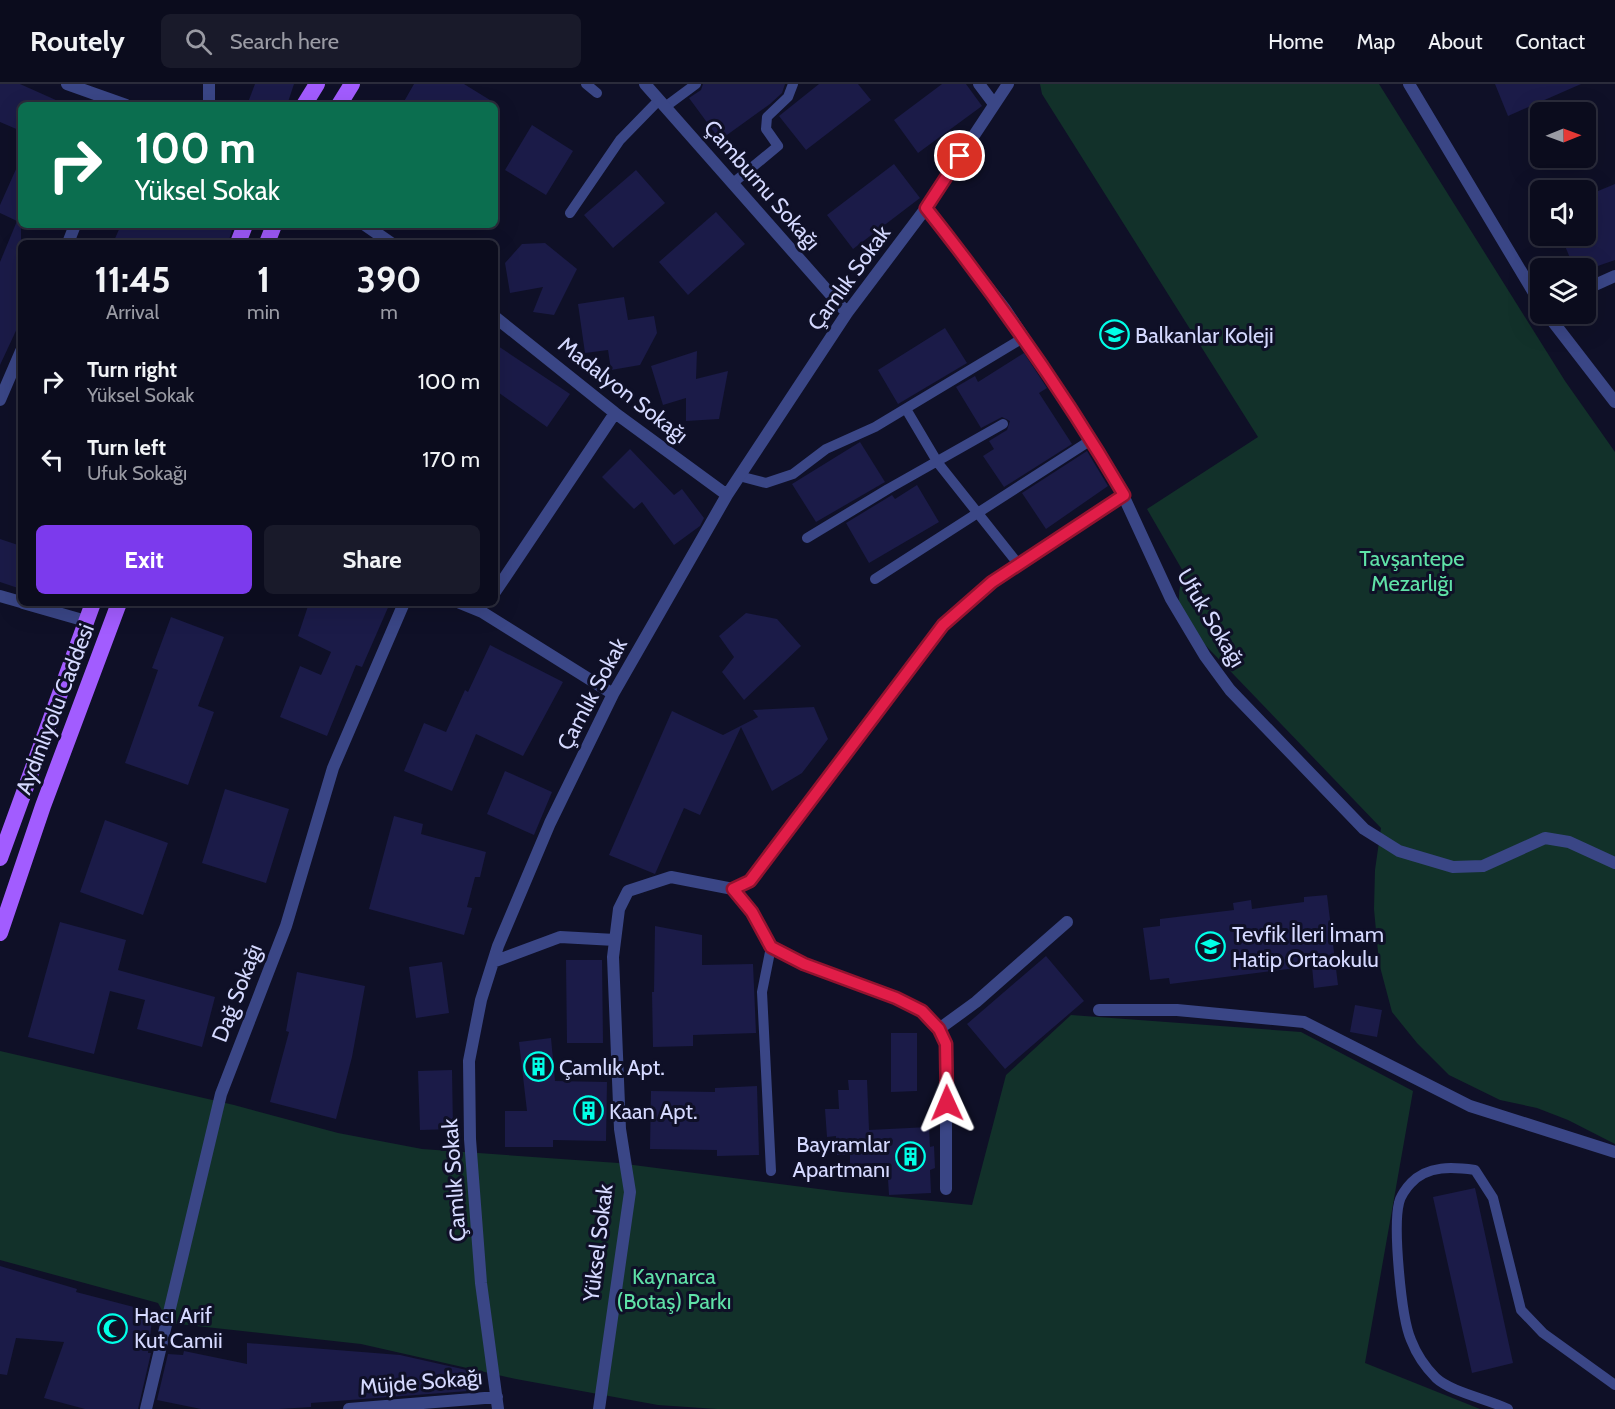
<!DOCTYPE html>
<html lang="en">
<head>
<meta charset="utf-8">
<style>
	:root { --surface:#0b0c1d; --page:#191a2a; --text:#f1f3f6; --muted:#9a9ba4; --line:#2b2c3b; --accent:#7c3aed }
	body { margin:0; font-family:Cabin,sans-serif; background:var(--page); color:var(--text); height:100vh; display:flex; flex-direction:column; font-size:22px; white-space:nowrap }
	* { box-sizing:border-box; margin:0 }
	p { font-size:20px; color:var(--muted) }
	.icon { flex:none; width:33px; height:33px; fill:none; stroke:currentColor; stroke-width:2; stroke-linecap:round; stroke-linejoin:round }
	.map { position:relative; flex:1; overflow:hidden }
	.drawer { position:absolute; left:18px; top:156px; width:480px; height:366px; display:flex; flex-direction:column; background:var(--surface); border-radius:9px; box-shadow:0 6px 24px #0002,0 0 0 2px var(--line) }
	.drawer>* { flex:none }
	.top-card { position:absolute; left:18px; top:18px; width:480px; height:126px; border-radius:9px; box-shadow:0 6px 24px #0002,0 0 0 2px var(--line); background:#0b6e4f; color:#fff; overflow:hidden }
	.needle { width:39px; rotate:89deg }
	.tools { position:absolute; left:1530px; top:18px; display:grid; gap:12px }
	.tools a { display:grid; place-items:center; width:66px; height:66px; border-radius:9px; background:var(--surface); box-shadow:0 6px 24px #0002,0 0 0 2px var(--line); font-size:30px }
	.pin { position:absolute; display:grid; place-items:center; width:51px; height:51px; color:#fff; margin:-26px; border:3px solid #fff; border-radius:50%; box-shadow:0 2px 6px #0007 }
	.me { position:absolute; width:66px; margin:-33px; rotate:359deg; stroke-linejoin:round; filter:drop-shadow(0 0 4px #0008) }
	.turn { display:flex; align-items:center; gap:21px; height:126px; padding:0 18px; font-size:27px }
	.turn .icon { width:78px; height:78px; stroke-width:2.5 }
	.turn b { display:block; font-size:42px; line-height:51px }
	.eta { display:flex; justify-content:space-evenly; align-items:center; height:102px; text-align:center }
	.eta b { font-size:36px; font-weight:800; line-height:42px }
	.action { display:flex; gap:12px; margin-top:auto; padding:12px 18px }
	.action a { flex:1; height:69px; border-radius:9px; background:var(--accent); color:#fff; font-size:24px; font-weight:800; line-height:69px; text-align:center }
	.action a+a { background:var(--page); color:var(--text) }
	ul { padding:0; list-style:none }
	li { display:flex; align-items:center; gap:18px; height:78px; padding:0 18px }
	li div { flex:1 }
	li b { display:block; font-size:22px }
	li em { font-style:normal }
	header { display:flex; align-items:center; gap:36px; box-sizing:border-box; height:84px; padding:0 30px; background:var(--surface); border-bottom:2px solid var(--line) }
	header strong { font-size:28px }
	nav { display:flex; gap:33px; margin-inline-start:auto; font-size:21px }
	.search { width:420px; height:54px; background:var(--page); display:flex; align-items:center; gap:15px; box-sizing:border-box; padding:0 21px; border-radius:9px; color:var(--muted); font-size:22px }
	.map>svg:first-child { display:block }
</style>
</head>
<body>
<header>
<strong>Routely</strong>
<div class="search"><svg class="icon" aria-label="search" viewBox="0 0 24 24"><circle cx="10" cy="10" r="6"/><path d="M15 15l6 6"/></svg>Search here</div>
<nav><a>Home</a><a>Map</a><a>About</a><a>Contact</a></nav>
</header>
<div class="map">
<svg width="1615" height="1325" viewBox="0 0 1615 1325">
	<rect width="100%" height="100%" fill="#0f1027"/>
	<path fill="#12312a" d="M1040 0H1379L1565 297 1615 368V1060L1568 1036 1537 1024 1500 1016 1449 991 1417 959 1392 928 1379 879 1374 825 1375 786 1381 744 1185 540C1177 521 1177 508 1184 489L1147 425 1258 353 1042 10Z
		M1071 931 1301 948 1413 1007 1365 1279 1480 1325H717L658 1321 516 1295 361 1260 169 1239 158 1219 0 1176V967L234 1021 338 1049 422 1065 618 1079 842 1108 972 1121 1006 991Z"/>
	<path fill="#1b1b48" d="M0 0H20L67 21H21V47L0 38Z
		M255 0H294L287 21H247Z
		M414 0H464L498 21H402Z
		M703 0H785L782 9 770 20 720 56 689 14 701 6Z
		M819 0H858L871 16 806 66 779 32Z
		M942 0H966L982 22 918 69 894 36Z
		M1495 0H1581L1508 32Z
		M532 41 573 67 546 111 505 86Z
		M21 74V236L0 281V178L17 137 0 129V121Z
		M894 80 920 114 853 165 827 131Z
		M636 86 665 119 613 164 584 131Z
		M1615 100V176L1592 184H1574L1561 152H1586V112Z
		M716 128 745 160 688 211 659 178Z
		M121 141H229L233 143 228 159H113Z
		M545 159 577 185 554 231 533 228 543 203 510 209 505 179 522 160Z
		M624 213 628 236 654 232 657 249 640 281 611 286 608 266 585 269 578 220Z
		M945 244 967 279 898 320 878 286Z
		M495 260 570 310 547 343 495 306Z
		M697 267 696 295 728 287 719 335 686 337V314L663 321 651 282Z
		M1024 269 1047 304 1039 309 1072 360 1004 403 983 372 994 365 989 357 1007 346 1010 337 1002 333 981 344 956 303 975 292 978 298Z
		M860 358 885 398 816 438 792 400Z
		M630 365 674 411 682 405 704 434 700 442 674 461 642 418 634 425 602 393Z
		M1087 367 1108 402 1046 445 1022 409Z
		M917 401 939 438 869 479 846 439 892 411 895 415Z
		M0 455 21 462V505L0 498Z
		M309 519H390L362 583 356 581 327 652 280 633 300 582 321 591 331 568 298 552Z
		M746 529 777 535 801 562 744 616 722 588 734 573 719 552Z
		M171 533 224 553 198 622 214 628 188 701 125 679 158 586 152 584Z
		M490 561 563 598 523 672 476 650 452 707 404 687 424 639 446 648 465 606 468 608Z
		M814 623 828 655 802 689 772 707 741 643 700 731 684 724 655 790 609 771 672 627 723 651 758 633 753 626Z
		M505 687 552 708 534 751 487 730Z
		M225 705 289 725 266 799 202 779Z
		M394 732 423 740 421 750 486 768 480 793H475L467 823 472 824 464 851 369 825Z
		M105 736 168 759 143 831 80 808Z
		M1327 811 1338 901 1314 904 1312 882 1170 900 1169 894 1150 896 1143 844 1160 842V835L1234 826 1233 819 1251 816 1252 825 1304 818V813Z
		M60 838 126 856 118 886 215 913 202 963 137 945 145 916 110 907 94 970 28 953Z
		M655 842 702 851V881L753 880 756 949 693 951V962L653 963 652 908H654Z
		M1046 872 1084 917 1005 985 967 940Z
		M566 876H602L603 959H567Z
		M442 878 449 929 416 934 409 883Z
		M297 888 365 902 352 973 336 1035 270 1018 289 948 286 947Z
		M1355 921 1382 926 1377 953 1350 948Z
		M891 949H917V1007L891 1008Z
		M551 954 555 997 607 998 606 1057 553 1056V1063H505V1027H527L519 958Z
		M452 986 453 1045 420 1046 418 987Z
		M848 996H867L869 1046 929 1043 930 1063 934 1062 935 1084 930 1086 931 1109 889 1111 887 1079 850 1080V1071H837L836 1052 827 1053 825 1025H839L838 1006H849Z
		M757 1002 759 1071 717 1072V1066L650 1065 651 1007 715 1008V1004Z
		M1475 1104 1513 1279 1472 1289 1433 1113Z
		M0 1182 77 1205 76 1208 153 1228 148 1269H151L138 1325H85L44 1314 64 1258 16 1254 7 1291 0 1290Z
		M247 1259 400 1271 471 1287 468 1307 311 1319V1323L279 1325H201L157 1316 168 1270 183 1271 184 1267 247 1280Z"/>
	<g fill="none" stroke-linecap="round" stroke-linejoin="round">
		<path stroke="#3a4686" stroke-width="10" d="M586 0 597 9
			M665 23 696 0
			M733 99 778 62 766 45 767 33 788 13 793 0
			M570 129 620 56 659 16
			M906 325 938 379 1019 481
			M739 392 766 399 793 390 826 365 875 343 1023 254
			M807 454 888 405 1003 340
			M875 495 1091 356
			M771 1087 762 908 771 863
			M1508 1325C1488 1315 1451 1308 1436 1294 1426 1284 1416 1269 1411 1256 1401 1233 1393 1143 1399 1119 1400 1113 1406 1104 1411 1099 1428 1081 1453 1083 1475 1086L1493 1114 1521 1226 1543 1249 1615 1301"/>
		<path stroke="#3a4686" stroke-width="12" d="M67 0 126 21
			M645 0 847 229
			M979 0 994 20
			M1409 0 1540 219
			M209 21V0
			M926 124 1005 225 1098 366 1123 411 1171 515 1205 572 1230 606 1364 745 1399 767 1453 783 1483 782 1545 754 1569 758 1615 779
			M365 141 391 159
			M68 159 75 141
			M1586 205 1615 192
			M1547 230 1615 318
			M495 233 615 329 727 411
			M0 316 21 267
			M495 508 615 329
			M0 512 21 518
			M23 519 86 537
			M460 519 482 528 613 610
			M733 805 752 828 771 863 804 880 896 914 922 927 939 945 946 960V1105
			M493 878 560 853 615 856
			M1099 926H1177L1304 938 1470 1022 1615 1068
			M939 945 976 918 1067 838
			M146 1325 221 1010 286 842 333 684 404 519
			M349 1325 497 1313
			M498 1325 481 1199 470 1055 469 977 481 916 498 862 550 739 613 610 727 411 847 229 926 124 1008 0
			M599 1325 630 1108 620 1045 613 873 619 825 628 807 671 793 733 805 750 797 943 541 992 498 1123 411"/>
		<path stroke="#a25cff" stroke-width="16" d="M304 21 317 0
			M339 21 352 0
			M238 159 245 141
			M267 159 274 141
			M0 774 93 519
			M0 849 43 722 119 519"/>
	</g>
	<g fill="none" stroke-linecap="round" stroke-linejoin="round">
		<defs>
			<path id="route" d="M947 1019 946 960 939 945 922 927 896 914 804 880 771 863 752 828 733 805 750 797 943 541 992 498 1124 411C1065 310 998 215 926 124L960 72"/>
		</defs>
		<use href="#route" stroke="#92132f" stroke-width="15"/>
		<use href="#route" stroke="#e11d48" stroke-width="10"/>
	</g>
	<defs>
		<symbol id="school-ring" viewBox="-11 -11 22 22"><circle r="9.5" fill="#0f1027" stroke="#01ffe7" stroke-width="1.5"/><path d="M0-5L7-2L0 1L-7-2ZM-4 1L0 2.5L4 1V4Q0 6-4 4Z" fill="#01ffe7"/></symbol>
		<symbol id="building-ring" viewBox="-11 -11 22 22"><circle r="9.5" fill="#0f1027" stroke="#01ffe7" stroke-width="1.5"/><path d="M-4-6H4V6H1V3H-1V6H-4ZM-2.5-4.3h1.7v1.8h-1.7ZM.8-4.3h1.7v1.8H.8ZM-2.5-1h1.7V.8h-1.7ZM.8-1h1.7V.8H.8Z" fill="#01ffe7"/></symbol>
		<symbol id="mosque-ring" viewBox="-11 -11 22 22"><circle r="9.5" fill="#0f1027" stroke="#01ffe7" stroke-width="1.5"/><path d="M3.5-4.9A6 6 0 1 0 3.5 4.9A5 5 0 1 1 3.5-4.9Z" fill="#01ffe7"/></symbol>
	</defs>
	<g fill-rule="evenodd">
		<use href="#school-ring" x="1098" y="234" width="33" height="33"/>
		<use href="#school-ring" x="1194" y="846" width="33" height="33"/>
		<use href="#building-ring" x="522" y="966" width="33" height="33"/>
		<use href="#building-ring" x="572" y="1010" width="33" height="33"/>
		<use href="#building-ring" x="894" y="1056" width="33" height="33"/>
		<use href="#mosque-ring" x="96" y="1228" width="33" height="33"/>
	</g>
	<g text-anchor="middle" dominant-baseline="central" stroke-width="6" stroke-linejoin="round" paint-order="stroke">
		<g font-size="22" fill="#d5d9ff" stroke="#0f1027">
			<text transform="translate(762 101) rotate(49)">Çamburnu Sokağı</text>
			<text transform="translate(849 194) rotate(-54)">Çamlık Sokak</text>
			<text transform="translate(623 306) rotate(38)">Madalyon Sokağı</text>
			<text transform="translate(1211 534) rotate(59)">Ufuk Sokağı</text>
			<text transform="translate(592 610) rotate(-62)">Çamlık Sokak</text>
			<text transform="translate(55 625) rotate(-69)">Aydınlıyolu Caddesi</text>
			<text transform="translate(237 909) rotate(-69)">Dağ Sokağı</text>
			<text transform="translate(454 1096) rotate(-94)">Çamlık Sokak</text>
			<text transform="translate(598 1159) rotate(-83)">Yüksel Sokak</text>
			<text transform="translate(421 1298) rotate(-5)">Müjde Sokağı</text>
		</g>
		<g font-size="22" fill="#d5d9ff" stroke="#0f1027" text-anchor="start">
			<text x="1135" y="251">Balkanlar Koleji</text>
			<text x="1232" y="850">Tevfik İleri İmam<tspan x="1232" dy="25">Hatip Ortaokulu</tspan></text>
			<text x="559" y="983">Çamlık Apt.</text>
			<text x="609" y="1027">Kaan Apt.</text>
			<text x="890" y="1060" text-anchor="end">Bayramlar<tspan x="890" dy="25">Apartmanı</tspan></text>
			<text x="134" y="1231">Hacı Arif<tspan x="134" dy="25">Kut Camii</tspan></text>
		</g>
		<g font-size="22" fill="#5fe1a7" stroke="#0f1027">
			<text x="1412" y="474">Tavşantepe<tspan x="1412" dy="25">Mezarlığı</tspan></text>
			<text x="674" y="1192">Kaynarca<tspan x="674" dy="25">(Botaş) Parkı</tspan></text>
		</g>
	</g>
</svg>
<div class="tools">
<a><svg class="needle" viewBox="-14 -14 28 28"><path d="M0-13l5 13h-10z" fill="#e53935"/><path d="M0 13l5-13h-10z" fill="#9a9ba4"/></svg></a>
<a><svg class="icon" aria-label="sound" viewBox="0 0 24 24"><path d="M4 9h4l5-4v14l-5-4H4zM17 9q2 3 0 6"/></svg></a>
<a><svg class="icon" aria-label="layers" viewBox="0 0 24 24"><path d="M12 4l9 5-9 5-9-5zM3 14l9 5 9-5"/></svg></a>
</div>
<div class="pin" style="left:960px;top:72px;background:#d93025"><svg class="icon" aria-label="arrive" viewBox="0 0 24 24"><path d="M6 21V4h12l-3 4 3 4H6"/></svg></div>
<svg class="me" style="left:947px;top:1019px" viewBox="-20 -20 40 40"><path d="M0-17L14 15 0 8-14 15z" fill="#e11d48" stroke="#fff" stroke-width="4"/></svg>
<div class="top-card">
<div class="turn"><svg class="icon" aria-label="right" viewBox="0 0 24 24"><path d="M7 20v-9h11M14 6l5 5-5 5"/></svg><div><b>100 m</b>Yüksel Sokak</div></div>
</div>
<section class="drawer">
<div class="eta">
<div><b>11:45</b><p>Arrival</p></div>
<div><b>1</b><p>min</p></div>
<div><b>390</b><p>m</p></div>
</div>
<ul>
<li><svg class="icon" aria-label="right" viewBox="0 0 24 24"><path d="M7 20v-9h11M14 6l5 5-5 5"/></svg><div><b>Turn right</b><p>Yüksel Sokak</p></div><em>100 m</em></li>
<li><svg class="icon" aria-label="left" viewBox="0 0 24 24"><path d="M17 20v-9H6M10 6l-5 5 5 5"/></svg><div><b>Turn left</b><p>Ufuk Sokağı</p></div><em>170 m</em></li>
</ul>
<div class="action"><a>Exit</a><a>Share</a></div>
</section>
</div>
</body>
</html>
